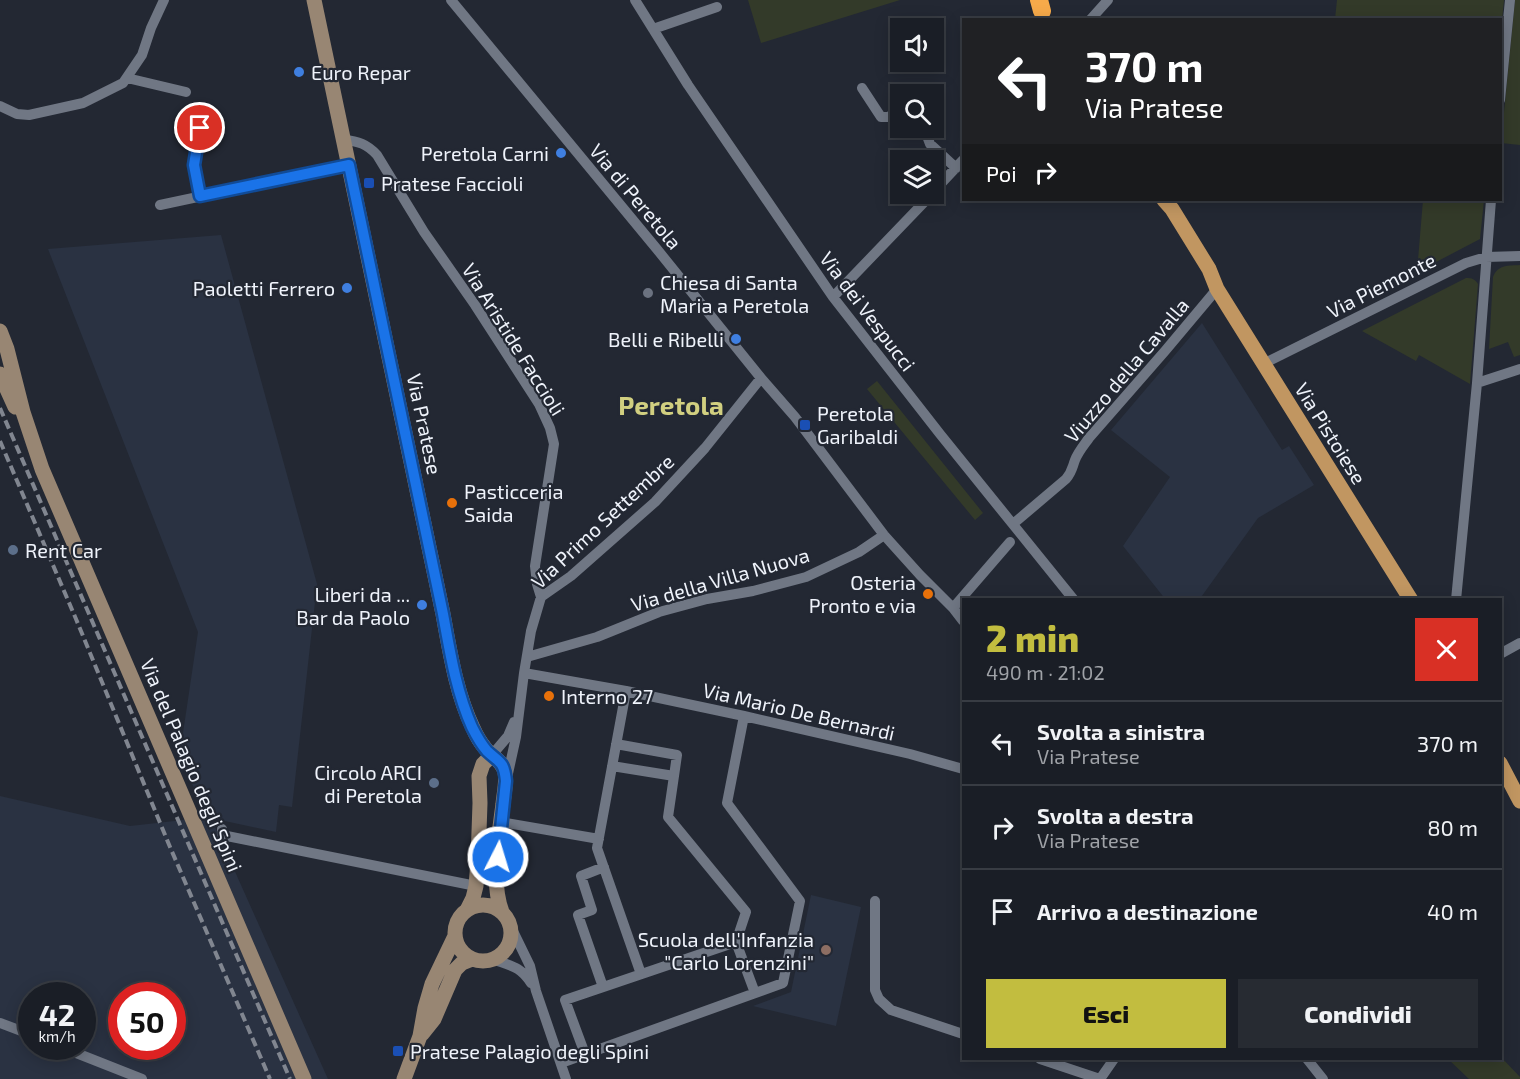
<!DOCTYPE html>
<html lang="it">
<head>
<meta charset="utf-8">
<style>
	:root { --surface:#1a1e26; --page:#272b32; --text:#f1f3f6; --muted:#9fa2a7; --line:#383c43; --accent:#c2bd3f }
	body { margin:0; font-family:"Exo 2",sans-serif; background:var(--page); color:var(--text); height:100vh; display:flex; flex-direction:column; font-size:22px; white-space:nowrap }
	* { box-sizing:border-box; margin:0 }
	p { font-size:20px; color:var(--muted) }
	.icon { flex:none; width:33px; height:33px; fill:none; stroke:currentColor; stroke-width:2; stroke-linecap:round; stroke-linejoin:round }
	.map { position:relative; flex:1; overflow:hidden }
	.details { position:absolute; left:962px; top:598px; width:540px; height:462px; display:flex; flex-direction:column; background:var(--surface); border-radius:0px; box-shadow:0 3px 15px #0003,0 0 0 2px var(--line) }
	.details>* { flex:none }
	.hud { position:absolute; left:962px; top:18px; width:540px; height:183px; border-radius:0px; box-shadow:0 3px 15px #0003,0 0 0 2px var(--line); background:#202124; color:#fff; overflow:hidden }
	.controls { position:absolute; left:890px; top:18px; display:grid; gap:12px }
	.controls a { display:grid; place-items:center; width:54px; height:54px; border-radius:0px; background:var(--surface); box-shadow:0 3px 15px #0003,0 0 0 2px var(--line); font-size:30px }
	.speed { position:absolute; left:18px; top:982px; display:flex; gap:12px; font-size:30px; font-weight:700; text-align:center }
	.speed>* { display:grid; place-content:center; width:78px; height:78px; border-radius:50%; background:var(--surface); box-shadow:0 3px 15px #0003,0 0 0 2px var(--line); line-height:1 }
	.speed small { font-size:15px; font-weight:400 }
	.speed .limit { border:9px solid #d22; background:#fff; color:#111 }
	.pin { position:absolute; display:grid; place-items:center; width:51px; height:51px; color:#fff; margin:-26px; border:3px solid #fff; border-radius:50%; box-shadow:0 2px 6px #0007 }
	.me { position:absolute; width:66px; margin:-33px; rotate:5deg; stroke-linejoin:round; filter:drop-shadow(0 0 4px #0008) }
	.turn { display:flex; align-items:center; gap:21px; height:126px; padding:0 24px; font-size:27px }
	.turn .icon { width:78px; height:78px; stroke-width:2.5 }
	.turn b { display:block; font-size:42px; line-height:51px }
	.then { display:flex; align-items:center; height:57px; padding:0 24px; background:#0003; gap:12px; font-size:22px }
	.round { display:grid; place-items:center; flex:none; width:63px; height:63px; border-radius:0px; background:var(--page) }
	.summary { display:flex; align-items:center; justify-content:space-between; height:102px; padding:0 24px }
	h1 { font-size:36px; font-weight:800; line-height:45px; color:var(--accent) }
	.button { display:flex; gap:12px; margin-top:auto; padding:12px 24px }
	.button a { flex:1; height:69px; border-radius:0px; background:var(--accent); color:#111; font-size:24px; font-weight:800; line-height:69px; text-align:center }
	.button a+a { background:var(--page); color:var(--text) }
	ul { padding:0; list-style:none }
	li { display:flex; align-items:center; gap:18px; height:84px; padding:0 24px; border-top:2px solid var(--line) }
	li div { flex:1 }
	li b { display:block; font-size:22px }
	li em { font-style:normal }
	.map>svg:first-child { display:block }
</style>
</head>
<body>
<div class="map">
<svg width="1520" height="1079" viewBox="0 0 1520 1079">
	<rect width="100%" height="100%" fill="#232833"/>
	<path fill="#2a3242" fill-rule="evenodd" d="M221 235 317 584 292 807 279 805 276 832 211 818 328 1079H0V796L130 826 210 817 179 760 198 632 48 249ZM32 996H82V1047H32ZM122 996H172V1047H122Z
		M1202 323 1282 450 1289 446 1314 485 1258 518 1199 600H1166L1123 546 1170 477 1111 430Z
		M811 895 861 907 836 1026 753 1006 791 992Z"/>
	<path fill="#333a29" d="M748 0H900L761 43Z
		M1337 0H1504L1500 40V20L1335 19Z
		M1515 0H1520V145L1501 143Z
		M1423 200H1484L1480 239 1417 272Z
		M1520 265V355L1514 357 1508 342 1489 349 1493 277C1498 264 1509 266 1520 265Z
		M1466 278C1472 278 1475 279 1478 284L1470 384 1419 355 1416 361 1362 331Z
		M877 381 983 513 975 520 867 389Z
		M1500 1056 1520 1077V1079H1469L1448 1059H1500Z"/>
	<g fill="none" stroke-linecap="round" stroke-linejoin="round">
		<path stroke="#707784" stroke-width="10" d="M451 0 656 248 761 378 795 417 884 535 920 575 953 608 963 621
			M635 0 688 85 833 297 940 434 1074 600
			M1090 20 1108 0
			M653 29 717 7
			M127 78 186 92
			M862 88 881 117H888L900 111
			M1500 100 1510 0
			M0 106 17 114 29 115 83 103 123 83 142 55 151 28 164 0
			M924 128 930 144 956 168
			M344 140C358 141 367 144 377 155L424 232 475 305 539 404 550 428 554 444 535 566 537 584 541 597
			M933 192 963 160
			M200 196 194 165 203 109
			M160 205 349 165
			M833 297 932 194
			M1263 364 1466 263 1486 257 1520 256
			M1477 383 1520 369
			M1013 524 1066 479C1072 472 1072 468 1075 460 1078 452 1084 445 1089 438L1165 351 1217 289
			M1456 600 1477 383 1491 200
			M953 608 1010 542
			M1500 654 1520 643
			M527 657 597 637 659 612 707 599 753 591 806 577 859 552 884 535
			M524 673 626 691 744 716 910 754 963 769
			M626 691 597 848 641 974
			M492 755 508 736 514 722
			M612 766 674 776 677 755 616 744
			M674 776 668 817 746 912 736 942 755 993
			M507 778 516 737 524 673 531 631 541 597 571 576 655 502 705 448 761 378
			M501 822 599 839
			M222 829V835L476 886
			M875 901V990L879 999 891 1010 963 1034
			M511 927 530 966 536 991 566 1079
			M492 959C511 966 520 966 531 983
			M603 987 578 915 592 910 581 876 604 867
			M0 1023 32 1035
			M61 1047 142 1079
			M585 1054 565 1000 736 942
			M1040 1059 1100 1079
			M1307 1059 1323 1079
			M561 1063 783 983 800 901 727 803 744 716
			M1100 1079 1114 1059"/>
		<path stroke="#988673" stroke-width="15" d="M314 0 443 614C450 652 456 693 473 728 476 735 480 742 485 748 492 757 502 760 505 772 507 782 504 793 503 804 499 837 490 880 502 912
			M0 331 7 349 23 412 42 469 304 1079
			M0 374 15 407
			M455 933a28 28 0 1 1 56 0a28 28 0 1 1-56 0Z
			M467 910 473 898 476 886 478 861 480 803 479 776 483 764 492 755
			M422 1034 434 1019 455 970 462 963 472 959
			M404 1079 420 1036 425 1008 432 984 455 936"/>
		<path stroke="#c19661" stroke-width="15" d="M1164 200 1172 209 1209 269 1217 289 1411 600
			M1500 763 1520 801"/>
		<path stroke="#f7aa4a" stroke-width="18" d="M1039 0 1042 11"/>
		<path stroke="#818690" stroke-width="4" stroke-dasharray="9 4.5" stroke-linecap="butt" d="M0 408 290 1079
			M0 441 76 619 170 847 270 1079"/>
	</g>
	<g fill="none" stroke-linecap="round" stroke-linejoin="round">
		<defs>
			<path id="route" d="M200 128 194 165 200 196 349 165 443 614C450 652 456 691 472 727 476 735 481 744 487 751 500 763 504 761 506 781L498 857"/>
		</defs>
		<use href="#route" stroke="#114b97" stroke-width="15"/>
		<use href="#route" stroke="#1a73e8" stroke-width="10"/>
	</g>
	<g fill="#3f7fe0" stroke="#232833" stroke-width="2">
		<circle cx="299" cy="72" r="6"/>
		<circle cx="561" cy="153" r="6"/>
		<circle cx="347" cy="288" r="6"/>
		<circle cx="736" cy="339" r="6"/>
		<circle cx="422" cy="605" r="6"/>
	</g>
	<g fill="#1a4fb4" stroke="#232833" stroke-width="2">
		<rect x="363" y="177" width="12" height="12" rx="3"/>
		<rect x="799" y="419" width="12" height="12" rx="3"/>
		<rect x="392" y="1045" width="12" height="12" rx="3"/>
	</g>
	<circle fill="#6b7280" stroke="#232833" stroke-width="2" cx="648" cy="293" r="6"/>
	<g fill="#e8710a" stroke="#232833" stroke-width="2">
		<circle cx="452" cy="503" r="6"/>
		<circle cx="928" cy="594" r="6"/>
		<circle cx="549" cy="696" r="6"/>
	</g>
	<g fill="#5c6f8a" stroke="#232833" stroke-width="2">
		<circle cx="13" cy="550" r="6"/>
		<circle cx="434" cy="783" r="6"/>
	</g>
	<circle fill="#8d6e63" stroke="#232833" stroke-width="2" cx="826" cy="950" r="6"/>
	<g text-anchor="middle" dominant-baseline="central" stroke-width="4.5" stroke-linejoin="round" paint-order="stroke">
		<g font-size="20" fill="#eff3fb" stroke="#232833" text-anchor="start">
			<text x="311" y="72">Euro Repar</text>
			<text x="549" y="153" text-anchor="end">Peretola Carni</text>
			<text x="381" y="183">Pratese Faccioli</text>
			<text x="660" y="282">Chiesa di Santa<tspan x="660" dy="23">Maria a Peretola</tspan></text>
			<text x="335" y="288" text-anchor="end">Paoletti Ferrero</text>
			<text x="724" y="339" text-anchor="end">Belli e Ribelli</text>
			<text x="817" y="413">Peretola<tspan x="817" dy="23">Garibaldi</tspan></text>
			<text x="464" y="491">Pasticceria<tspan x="464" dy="23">Saida</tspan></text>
			<text x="25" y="550">Rent Car</text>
			<text x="916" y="582" text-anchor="end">Osteria<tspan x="916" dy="23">Pronto e via</tspan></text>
			<text x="410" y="594" text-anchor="end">Liberi da ...<tspan x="410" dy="23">Bar da Paolo</tspan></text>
			<text x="561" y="696">Interno 27</text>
			<text x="422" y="772" text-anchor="end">Circolo ARCI<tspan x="422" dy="23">di Peretola</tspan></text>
			<text x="814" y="939" text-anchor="end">Scuola dell'Infanzia<tspan x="814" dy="23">"Carlo Lorenzini"</tspan></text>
			<text x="410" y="1051">Pratese Palagio degli Spini</text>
		</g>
		<g font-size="20" fill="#eff3fb" stroke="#232833">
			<text transform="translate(636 196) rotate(50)">Via di Peretola</text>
			<text transform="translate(1381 285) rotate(-27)">Via Piemonte</text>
			<text transform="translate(868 311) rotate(53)">Via dei Vespucci</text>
			<text transform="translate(514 339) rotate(58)">Via Aristide Faccioli</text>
			<text transform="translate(1126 370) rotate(-50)">Viuzzo della Cavalla</text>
			<text transform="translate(425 424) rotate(78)">Via Pratese</text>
			<text transform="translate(1331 433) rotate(58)">Via Pistoiese</text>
			<text transform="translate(602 521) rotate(-43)">Via Primo Settembre</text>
			<text transform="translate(720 579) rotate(-16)">Via della Villa Nuova</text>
			<text transform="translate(799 711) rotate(13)">Via Mario De Bernardi</text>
			<text transform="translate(192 765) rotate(67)">Via del Palagio degli Spini</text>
		</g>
		<g font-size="26" font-weight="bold" fill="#d1cf80" stroke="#232833">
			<text x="671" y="404">Peretola</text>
		</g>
	</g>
</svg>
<div class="controls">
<a><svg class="icon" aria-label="sound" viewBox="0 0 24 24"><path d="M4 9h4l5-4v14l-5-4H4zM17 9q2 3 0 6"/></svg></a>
<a><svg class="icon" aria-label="search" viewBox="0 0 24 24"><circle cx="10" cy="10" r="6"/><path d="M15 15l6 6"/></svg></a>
<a><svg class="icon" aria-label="layers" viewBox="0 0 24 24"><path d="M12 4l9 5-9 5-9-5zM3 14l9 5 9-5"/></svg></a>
</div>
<div class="speed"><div>42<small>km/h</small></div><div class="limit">50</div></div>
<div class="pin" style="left:200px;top:128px;background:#d93025"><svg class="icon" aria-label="arrive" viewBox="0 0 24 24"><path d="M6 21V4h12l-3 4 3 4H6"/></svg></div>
<svg class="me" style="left:498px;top:857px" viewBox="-20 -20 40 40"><circle r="17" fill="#1a73e8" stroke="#fff" stroke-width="3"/><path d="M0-11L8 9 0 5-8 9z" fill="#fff"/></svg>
<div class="hud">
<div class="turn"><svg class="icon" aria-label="left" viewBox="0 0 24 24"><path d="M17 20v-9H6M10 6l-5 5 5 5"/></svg><div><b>370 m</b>Via Pratese</div></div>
<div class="then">Poi<svg class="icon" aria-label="right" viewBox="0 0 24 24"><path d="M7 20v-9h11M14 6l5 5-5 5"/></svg></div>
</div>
<section class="details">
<div class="summary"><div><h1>2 min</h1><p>490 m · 21:02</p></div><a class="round" style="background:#d93025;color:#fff"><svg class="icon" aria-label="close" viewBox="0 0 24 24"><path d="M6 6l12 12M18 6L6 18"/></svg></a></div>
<ul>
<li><svg class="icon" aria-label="left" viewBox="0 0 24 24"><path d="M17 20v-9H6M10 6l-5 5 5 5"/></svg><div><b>Svolta a sinistra</b><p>Via Pratese</p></div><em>370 m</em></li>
<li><svg class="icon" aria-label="right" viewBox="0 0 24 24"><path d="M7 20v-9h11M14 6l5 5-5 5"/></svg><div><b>Svolta a destra</b><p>Via Pratese</p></div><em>80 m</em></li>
<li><svg class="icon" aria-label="arrive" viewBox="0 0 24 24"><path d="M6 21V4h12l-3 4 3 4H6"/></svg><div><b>Arrivo a destinazione</b></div><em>40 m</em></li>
</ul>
<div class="button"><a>Esci</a><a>Condividi</a></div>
</section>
</div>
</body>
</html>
